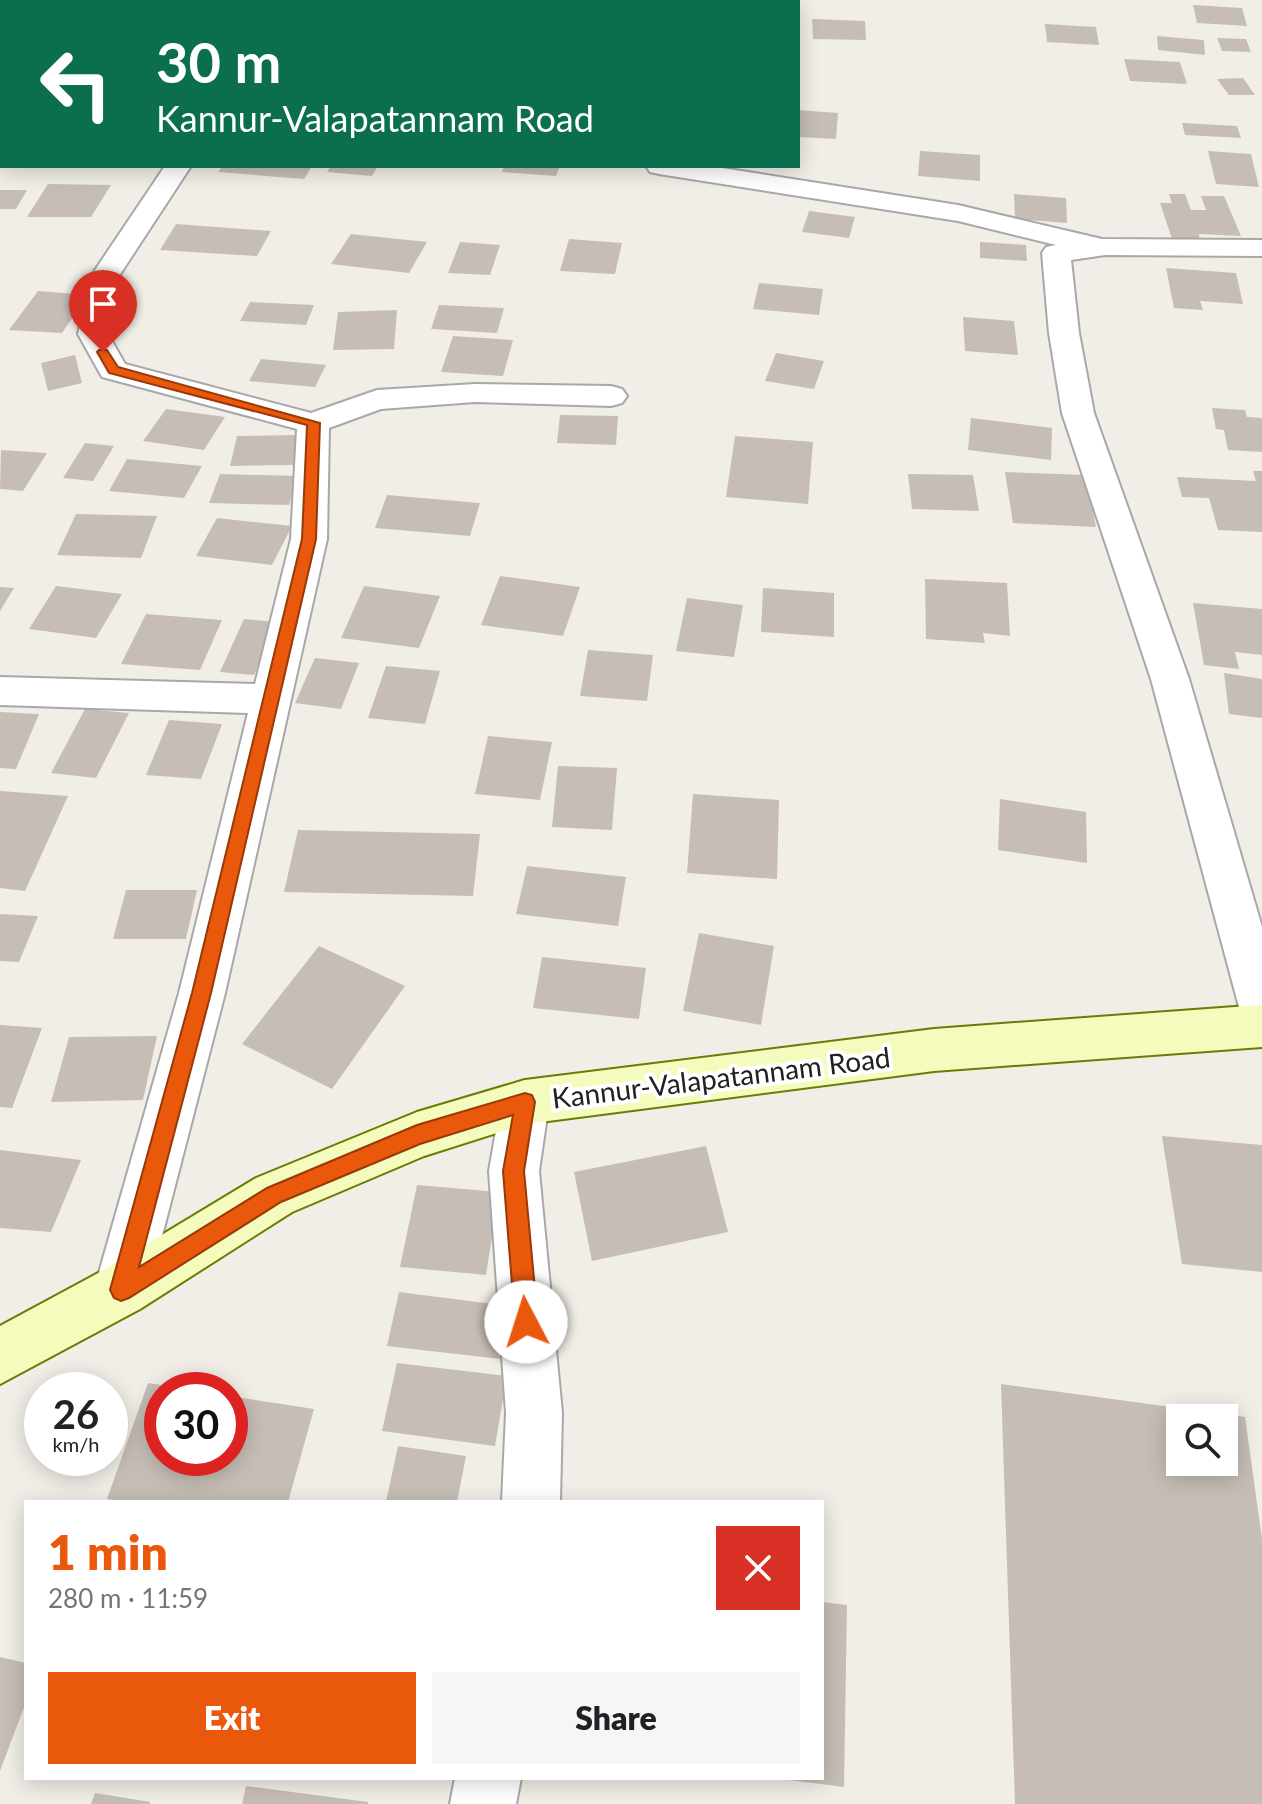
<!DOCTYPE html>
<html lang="en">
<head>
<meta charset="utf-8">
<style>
	:root { --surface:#fff; --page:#f6f6f6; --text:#202124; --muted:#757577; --accent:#ea580c }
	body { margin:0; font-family:Lato,sans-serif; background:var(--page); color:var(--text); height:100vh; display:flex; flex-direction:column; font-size:30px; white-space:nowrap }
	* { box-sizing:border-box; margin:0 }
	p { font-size:26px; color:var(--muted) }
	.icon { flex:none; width:44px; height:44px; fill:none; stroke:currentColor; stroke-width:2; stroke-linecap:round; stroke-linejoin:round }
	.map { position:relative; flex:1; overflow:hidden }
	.panel { position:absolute; left:24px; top:1500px; width:800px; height:280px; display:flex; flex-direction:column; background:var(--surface); border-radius:0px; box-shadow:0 4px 20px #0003 }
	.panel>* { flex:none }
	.hud { position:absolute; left:0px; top:0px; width:800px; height:168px; box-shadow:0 4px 20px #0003; background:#0b6e4f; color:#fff; overflow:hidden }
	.controls { position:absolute; left:1166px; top:1404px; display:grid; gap:16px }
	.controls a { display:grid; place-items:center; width:72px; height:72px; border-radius:0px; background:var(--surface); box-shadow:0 4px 20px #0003; font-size:40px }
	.speed { position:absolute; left:24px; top:1372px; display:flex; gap:16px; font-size:40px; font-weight:700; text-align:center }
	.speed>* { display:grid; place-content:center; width:104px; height:104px; border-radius:50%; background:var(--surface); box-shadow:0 4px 20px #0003; line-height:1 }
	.speed small { font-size:20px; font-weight:400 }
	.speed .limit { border:12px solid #d22; background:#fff; color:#111 }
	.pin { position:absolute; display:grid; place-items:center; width:68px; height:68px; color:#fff; margin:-82px -34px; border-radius:50% 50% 50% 0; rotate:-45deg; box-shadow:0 0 8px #0007 }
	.pin .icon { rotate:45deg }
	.me { position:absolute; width:88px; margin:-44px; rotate:355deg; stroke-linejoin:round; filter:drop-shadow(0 0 6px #0008) }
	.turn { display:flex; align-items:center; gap:28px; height:168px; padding:0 24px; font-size:36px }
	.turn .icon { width:104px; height:104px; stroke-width:2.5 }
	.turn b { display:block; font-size:56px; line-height:68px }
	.round { display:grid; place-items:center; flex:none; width:84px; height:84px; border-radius:0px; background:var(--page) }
	.overview { display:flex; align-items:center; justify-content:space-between; height:136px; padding:0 24px }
	h1 { font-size:48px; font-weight:800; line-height:60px; color:var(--accent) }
	.cta { display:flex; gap:16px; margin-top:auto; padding:16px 24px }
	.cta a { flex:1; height:92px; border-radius:0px; background:var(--accent); color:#fff; font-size:32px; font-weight:800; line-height:92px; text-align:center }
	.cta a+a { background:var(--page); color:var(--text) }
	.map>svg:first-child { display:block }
</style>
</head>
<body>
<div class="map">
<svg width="1262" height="1804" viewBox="0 0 1262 1804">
	<rect width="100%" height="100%" fill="#f1eee7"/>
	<path fill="#c6beb6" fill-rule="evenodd" d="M1193 5 1242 8 1247 26 1197 23Z
		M812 19 865 21 866 40 813 39Z
		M1045 24 1096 27 1099 45 1047 42Z
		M1157 36 1204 40 1205 55 1158 50Z
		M1217 38 1246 39 1251 52 1222 51Z
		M1124 59 1180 62 1187 84 1130 81Z
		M1243 78 1255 95H1229L1217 79Z
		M798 110 838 113 836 139 798 137Z
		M1182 123 1237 126 1241 138 1185 135Z
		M920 151 980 155V181L918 176Z
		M1208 151 1251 154 1259 187 1216 184Z
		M223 166H312L304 179 218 172Z
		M331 166H378L372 176 327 172Z
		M504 166H560L556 176 502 172Z
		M48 184 111 185 91 217H27Z
		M0 190H27L16 209H0Z
		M1014 194 1066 198 1067 223 1015 219Z
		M1169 194H1185L1191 210H1206L1201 196H1224L1241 236 1199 234 1200 240 1172 239 1160 203H1172Z
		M809 211 855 217 849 238 802 232Z
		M176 224 271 231 257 256 160 250Z
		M351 234 427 242 409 273 331 264Z
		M569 239 622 243 615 274 560 271Z
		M460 242 500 245 490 275 448 273Z
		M980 242 1026 245 1027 261 980 258Z
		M1166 268 1236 273 1243 304 1200 301 1203 310 1174 308Z
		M759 283 823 289 819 315 753 309Z
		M38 291 88 295 62 333 9 330Z
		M250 302 314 305 306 325 240 321Z
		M439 305 504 308 497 333 431 329Z
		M397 310 394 349 333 350 338 312Z
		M963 317 1014 321 1018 355 965 351Z
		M453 336 513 340 503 376 441 372Z
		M776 353 824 361 814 389 765 381Z
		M75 355 82 383 48 391 41 363Z
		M261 359 326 365 315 387 249 381Z
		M1212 408 1245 410 1247 417 1262 418V452L1228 450 1224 430 1216 429Z
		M166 409 225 417 204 450 143 441Z
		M560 415 618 416 616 445 557 443Z
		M971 418 1052 428 1051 460 968 450Z
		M299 435 293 465 230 466 237 436Z
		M735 436 813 442 808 504 726 497Z
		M85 443 114 446 93 481 63 478Z
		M1 450 47 453 23 491 0 489Z
		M127 459 202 466 184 498 109 491Z
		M1253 471H1262V532L1218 530 1209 498 1182 497 1177 477 1256 481Z
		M1005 472 1086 475 1096 527 1013 523Z
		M220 474 298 476 289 505 209 503Z
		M908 474 973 475 979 511 912 509Z
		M387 495 480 503 470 536 375 528Z
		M76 514 157 516 141 558 57 555Z
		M217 518 292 526 272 565 196 556Z
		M500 576 580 587 563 636 481 625Z
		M925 579 1007 583 1010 636 983 633 985 643 926 639Z
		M56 586 122 594 96 638 29 629Z
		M364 586 440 596 419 648 341 638Z
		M0 587 14 588 0 611Z
		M763 588 834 593V637L761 632Z
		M687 598 743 605 734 657 676 651Z
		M1193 603 1262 609V655L1235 652 1239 669 1204 665Z
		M146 614 222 620 200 670 121 664Z
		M244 619 277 622 254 675 220 672Z
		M588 650 653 655 647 701 580 696Z
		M315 658 359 663 341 709 295 703Z
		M386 666 440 671 425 724 368 718Z
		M1224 673 1262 679V718L1229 714Z
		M85 709 129 713 96 778 51 773Z
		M0 712 39 714 16 769 0 768Z
		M169 720 222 724 201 779 146 775Z
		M488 736 552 742 540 800 475 794Z
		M558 766 617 768 612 830 552 827Z
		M0 791 68 796 25 891 0 888Z
		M693 794 779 800 777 879 687 873Z
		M1000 799 1086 812 1087 863 998 850Z
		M298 830 480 834 473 896 284 892Z
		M527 866 626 877 618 926 516 914Z
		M126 890H197L186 939H113Z
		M0 914 38 916 19 962 0 961Z
		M699 933 774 946 761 1025 683 1011Z
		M319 946 405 986 332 1089 242 1044Z
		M542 957 646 968 639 1019 533 1008Z
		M0 1025 42 1028 12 1108 0 1107Z
		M157 1036 143 1100 51 1102 69 1037Z
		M1162 1136 1262 1145V1272L1182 1264Z
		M706 1146 728 1232 592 1261 574 1172Z
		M0 1150 81 1160 51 1232 0 1228Z
		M417 1185 499 1192 486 1275 400 1267Z
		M399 1292 509 1306 500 1359 387 1346Z
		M397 1363 507 1376 495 1446 382 1431Z
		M148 1383 180 1388 162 1390V1458H230V1396L314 1409 288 1502H127L107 1499Z
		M1001 1384 1245 1417 1262 1539V1804H1015ZM1180 1418H1224V1462H1180Z
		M398 1446 466 1456 457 1502H386Z
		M822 1602 847 1605 844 1787 789 1780 822 1778Z
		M0 1657 26 1663V1702L0 1771Z
		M246 1786 368 1802V1804H242Z
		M95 1793 150 1802V1804H91Z"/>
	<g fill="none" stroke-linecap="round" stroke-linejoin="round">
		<defs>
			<path id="street" d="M90 0H131L132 2H91Z
				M165 166H191L119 276 108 334 125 364 311 413 377 390 475 384 611 386 622 389 627 396 622 403 611 406 475 402 381 409 329 428 327 539 225 993 148 1290 140 1309 121 1317 102 1309 94 1290 179 993 248 713 0 705V677L255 684 291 539 297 429 102 377 78 334 91 276Z
				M646 166H709L958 205 1102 239 1262 240V256L1105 255 1071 260 1079 333 1094 413 1189 679 1262 927V1027L1246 1021 1239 1007 1151 679 1062 413 1049 333 1042 253 1046 247 1056 245 958 221 659 174 650 172Z
				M525 1080 542 1086 549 1102 539 1171 562 1413 560 1502H502L506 1413 489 1171 501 1102 508 1086Z
				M455 1778H521L516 1804H450Z"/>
			<path id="secondary" d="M1262 1005V1047L934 1071 525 1124 424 1156 292 1212 140 1309 0 1384V1326L102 1271 256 1178 417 1112 525 1080 934 1029Z"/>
		</defs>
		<use href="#street" stroke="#a8a8a8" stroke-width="4"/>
		<use href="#secondary" stroke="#697c03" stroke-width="4"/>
		<use href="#street" fill="#fff" fill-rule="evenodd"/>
		<use href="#secondary" fill="#f4fbbc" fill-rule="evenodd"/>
	</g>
	<path fill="#ea580c" stroke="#983908" stroke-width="2" d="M99 350H107L118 367 320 423 316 539 211 993 139 1267 267 1188 417 1125 525 1093 532 1095 535 1102 524 1171 538 1322 534 1330 526 1333 518 1330 515 1322 503 1171 513 1115 420 1144 281 1202 129 1298 121 1301 114 1298 110 1290 192 993 302 539 307 425 109 373 97 352Z"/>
	<g text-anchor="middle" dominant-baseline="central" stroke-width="8" stroke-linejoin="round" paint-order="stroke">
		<g font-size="28" fill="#212121" stroke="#fff">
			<text transform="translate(721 1077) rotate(-7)">Kannur-Valapatannam Road</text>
		</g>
	</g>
</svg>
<div class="controls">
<a><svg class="icon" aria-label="search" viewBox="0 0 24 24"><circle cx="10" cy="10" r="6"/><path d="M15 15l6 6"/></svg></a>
</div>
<div class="speed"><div>26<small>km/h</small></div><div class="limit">30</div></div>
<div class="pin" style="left:103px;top:352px;background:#d93025"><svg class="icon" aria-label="arrive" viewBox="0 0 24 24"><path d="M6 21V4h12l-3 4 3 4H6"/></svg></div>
<svg class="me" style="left:526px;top:1322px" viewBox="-20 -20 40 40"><circle r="19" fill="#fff"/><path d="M0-13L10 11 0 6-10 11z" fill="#ea580c"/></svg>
<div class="hud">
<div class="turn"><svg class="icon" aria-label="left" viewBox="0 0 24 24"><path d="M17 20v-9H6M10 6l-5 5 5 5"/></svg><div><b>30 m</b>Kannur-Valapatannam Road</div></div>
</div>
<section class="panel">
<div class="overview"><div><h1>1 min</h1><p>280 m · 11:59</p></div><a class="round" style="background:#d93025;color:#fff"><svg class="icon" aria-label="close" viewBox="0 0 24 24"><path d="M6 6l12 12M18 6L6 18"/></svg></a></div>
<div class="cta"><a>Exit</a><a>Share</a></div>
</section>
</div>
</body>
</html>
